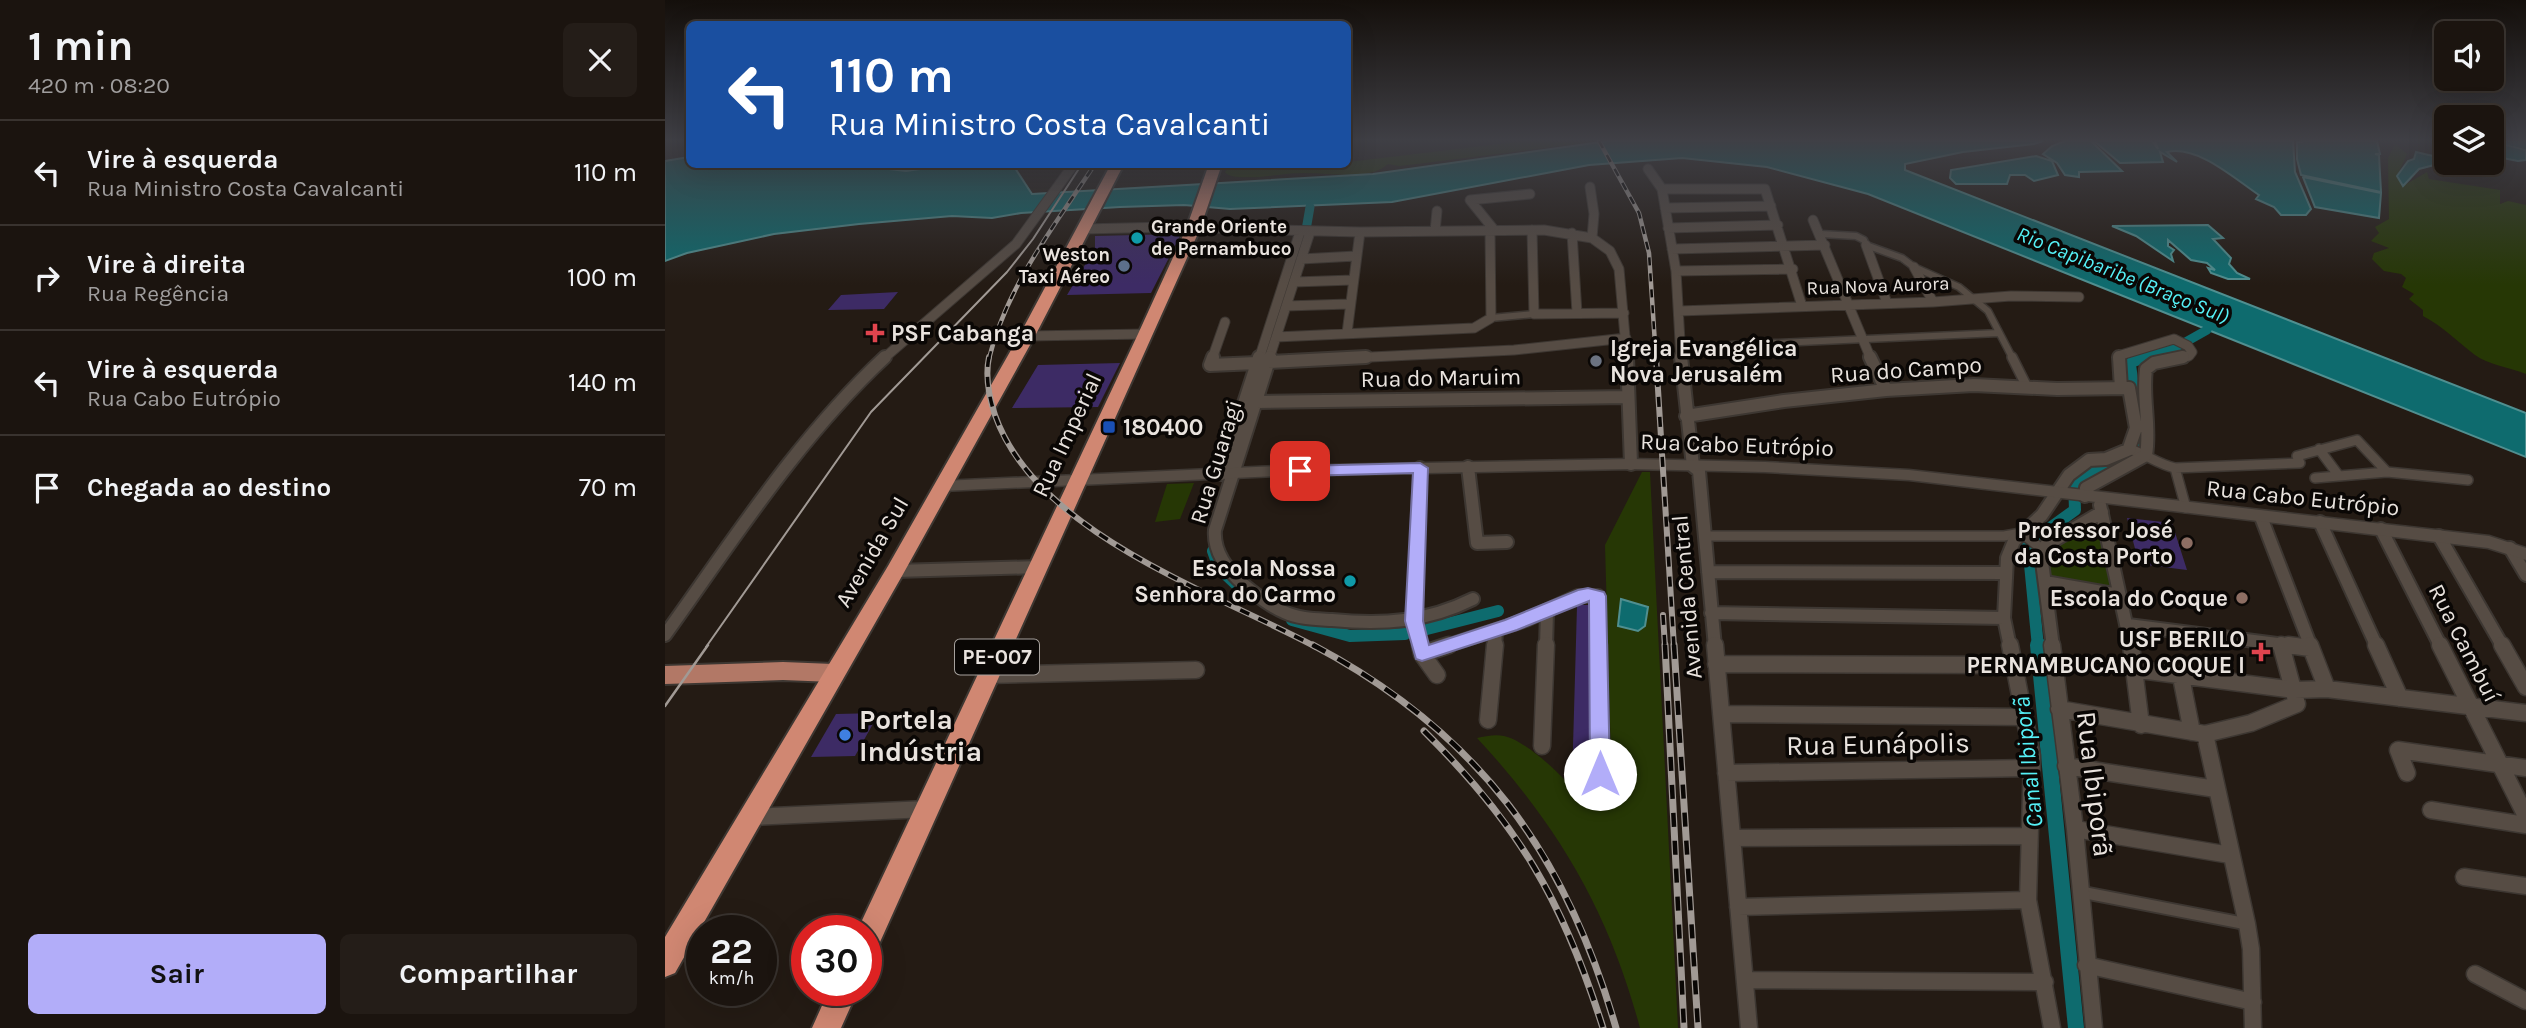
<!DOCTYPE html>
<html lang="pt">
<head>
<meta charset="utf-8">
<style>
	:root { --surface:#1b140f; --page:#241d18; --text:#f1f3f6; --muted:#a09e9e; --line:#39332f; --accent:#b2adf9 }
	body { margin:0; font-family:Karla,sans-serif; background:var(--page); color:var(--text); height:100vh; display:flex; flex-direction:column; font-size:26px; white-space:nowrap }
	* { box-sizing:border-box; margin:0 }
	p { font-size:23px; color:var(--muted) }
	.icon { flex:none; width:38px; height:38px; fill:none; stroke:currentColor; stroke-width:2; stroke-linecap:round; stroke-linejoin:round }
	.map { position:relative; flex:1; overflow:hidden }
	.panel { display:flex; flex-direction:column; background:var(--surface); width:665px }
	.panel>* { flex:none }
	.top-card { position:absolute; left:21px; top:21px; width:665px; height:147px; border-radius:10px; box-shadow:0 7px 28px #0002,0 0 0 2px var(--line); background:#1a4fa0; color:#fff; overflow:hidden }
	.controls { position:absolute; left:1769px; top:21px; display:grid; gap:14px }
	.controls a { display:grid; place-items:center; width:70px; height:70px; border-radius:10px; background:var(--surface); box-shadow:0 7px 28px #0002,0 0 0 2px var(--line); font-size:35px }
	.speed { position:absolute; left:21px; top:915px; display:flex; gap:14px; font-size:35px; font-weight:700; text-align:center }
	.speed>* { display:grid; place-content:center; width:91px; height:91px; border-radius:50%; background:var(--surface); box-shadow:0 7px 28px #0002,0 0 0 2px var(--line); line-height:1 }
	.speed small { font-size:18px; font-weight:400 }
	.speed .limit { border:10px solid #d22; background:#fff; color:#111 }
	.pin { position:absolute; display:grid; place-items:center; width:60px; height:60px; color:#fff; margin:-30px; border-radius:14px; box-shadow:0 4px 10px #0006 }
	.me { position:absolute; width:77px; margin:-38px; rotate:0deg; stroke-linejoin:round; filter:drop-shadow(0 0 5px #0008) }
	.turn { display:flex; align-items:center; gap:24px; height:147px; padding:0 28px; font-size:32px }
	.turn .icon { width:91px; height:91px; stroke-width:2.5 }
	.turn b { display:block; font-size:49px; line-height:60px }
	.round { display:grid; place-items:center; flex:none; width:74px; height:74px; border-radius:10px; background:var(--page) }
	.summary { display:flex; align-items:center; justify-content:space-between; height:119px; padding:0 28px }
	h1 { font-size:42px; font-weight:700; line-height:52px }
	.cta { display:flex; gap:14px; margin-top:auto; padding:14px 28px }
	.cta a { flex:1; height:80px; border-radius:10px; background:var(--accent); color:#111; font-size:28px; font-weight:700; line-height:80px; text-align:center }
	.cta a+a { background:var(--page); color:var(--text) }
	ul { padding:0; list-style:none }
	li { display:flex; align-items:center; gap:21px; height:105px; padding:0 28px; border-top:2px solid var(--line) }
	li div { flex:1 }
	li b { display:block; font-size:26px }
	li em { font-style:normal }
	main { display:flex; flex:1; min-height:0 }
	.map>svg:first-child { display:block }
</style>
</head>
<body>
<main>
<section class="panel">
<div class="summary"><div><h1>1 min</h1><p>420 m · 08:20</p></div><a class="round"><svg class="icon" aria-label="close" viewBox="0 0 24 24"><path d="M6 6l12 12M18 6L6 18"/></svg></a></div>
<ul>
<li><svg class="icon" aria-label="left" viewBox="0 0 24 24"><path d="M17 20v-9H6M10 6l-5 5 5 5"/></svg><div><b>Vire à esquerda</b><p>Rua Ministro Costa Cavalcanti</p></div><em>110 m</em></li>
<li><svg class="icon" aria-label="right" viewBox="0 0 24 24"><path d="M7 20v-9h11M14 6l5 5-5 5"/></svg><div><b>Vire à direita</b><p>Rua Regência</p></div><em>100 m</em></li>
<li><svg class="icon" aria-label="left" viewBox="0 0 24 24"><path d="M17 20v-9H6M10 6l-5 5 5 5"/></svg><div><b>Vire à esquerda</b><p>Rua Cabo Eutrópio</p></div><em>140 m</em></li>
<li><svg class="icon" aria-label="arrive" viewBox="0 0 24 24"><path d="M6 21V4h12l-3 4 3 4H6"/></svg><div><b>Chegada ao destino</b></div><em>70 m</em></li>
</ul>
<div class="cta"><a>Sair</a><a>Compartilhar</a></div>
</section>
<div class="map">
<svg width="1861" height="1028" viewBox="0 0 1861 1028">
	<rect width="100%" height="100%" fill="#241b14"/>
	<path fill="#263705" d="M859 141 926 142 760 163 734 166 723 164C719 167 715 170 709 172 682 179 650 170 622 174 610 175 566 182 560 172L564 167 682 164 683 162Z
		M1730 144 1742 154 1732 176 1738 186 1762 172 1764 179 1835 190V204L1843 201 1861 205V374C1846 368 1822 364 1810 355 1792 341 1777 326 1758 316V310L1744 299 1749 294 1737 287 1741 278 1736 274 1719 271 1707 259 1709 253 1724 248 1706 241 1714 233 1710 227 1724 219 1723 158Z
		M977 472H985L1013 1028H975C944 912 893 825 812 738 820 736 831 734 839 736 862 741 899 777 913 795L947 791 940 545Z
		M529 483 515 519 490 522 502 484Z
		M1437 517 1455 592 1375 579 1377 551Z"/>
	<path fill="#0e6b6e" stroke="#508f90" stroke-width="2" d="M943 141H1378L1369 144 1298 152 1240 164V170L1861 413V457L1203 194 1102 167 1017 158 924 165 727 202 565 209 519 205 455 207 356 213 327 218 287 216 194 224 109 234 22 253 0 261V161L24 157V164H181L241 171 291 164 348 165 367 194 708 174Z
		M1400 141H1426L1457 171 1414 172V177L1400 175 1392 163 1378 154 1387 146Z
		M1429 141H1487L1493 149 1490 141H1628L1630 172 1646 209 1641 215H1616L1609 207 1591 199 1594 195C1570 179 1533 145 1502 152L1512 162 1495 152 1498 162 1455 163Z
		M1635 141H1712L1715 154H1710L1714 155 1716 192 1636 175 1632 159V142H1638Z
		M1827 141 1861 150V160L1853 161 1827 156Z
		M1751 152 1781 159V162L1754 169 1738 186 1732 176 1743 161 1749 159Z
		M1371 156 1387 161 1393 175 1369 181 1360 175H1345L1342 184H1291L1285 178 1286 170Z
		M1638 177 1716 193 1714 218 1650 207Z
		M1543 225 1558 238 1548 239 1566 258 1564 264 1572 273 1585 279H1563L1546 273 1543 268 1550 270 1542 263 1526 260 1503 240V246L1509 250 1506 254 1508 261 1471 236 1447 226Z
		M956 599 983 607 980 626 973 631 953 626Z"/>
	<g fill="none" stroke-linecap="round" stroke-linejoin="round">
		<path stroke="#0e6b6e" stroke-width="9" d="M641 230 645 207
			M631 261 639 238
			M1474 359 1510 348 1542 330 1546 315"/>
		<path stroke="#0e6b6e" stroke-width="12" d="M1470 399 1465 365 1468 361 1480 357
			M548 551 554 568 574 587
			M627 620 685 636 740 634
			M758 630 833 611
			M1373 647 1363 544 1410 510 1409 481 1464 454 1477 437 1473 417"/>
		<path stroke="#0e6b6e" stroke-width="16" d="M1373 645 1411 1028"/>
		<path fill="#0e6b6e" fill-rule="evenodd" d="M1837 141H1861V149L1839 144Z"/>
	</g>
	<path fill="#3d2b65" d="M516 234 486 293 402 295 430 248V236Z
		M233 292 219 309 163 310 176 295Z
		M455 363 433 407 347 408 373 365Z
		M1462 518 1507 523 1522 570 1474 564Z
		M915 605H924L925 774 927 783 907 782 912 606Z
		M214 713 190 756 146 757 171 714Z"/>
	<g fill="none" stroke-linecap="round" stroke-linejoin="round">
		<defs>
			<path id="pedestrian-far2" d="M1156 234 1191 236 1199 240 1201 245 1237 258 1249 267 1294 287 1323 311 1348 359
				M826 318 869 314
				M1015 352H1037L1066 345 1334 333"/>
			<path id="pedestrian-far1" d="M1347 357 1362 387
				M1465 449C1482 455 1493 464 1510 468L1635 463 1632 456 1692 440 1722 472
				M1654 449 1674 476
				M1510 468 1521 508
				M1650 478 1722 472 1803 480
				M1039 536H1339L1356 533 1377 549"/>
			<path id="pedestrian" d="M1416 892 1582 924"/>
			<path id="minor-far2" d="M983 169 997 189 1011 271 1016 359
				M925 187 929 214 927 238
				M997 189H1100L1137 306
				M1000 208 1106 206
				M1148 220 1206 359
				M1003 228 1113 225
				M418 229 502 227 695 232 879 230 927 238 945 251 954 269 962 359
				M867 230 869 314 959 313
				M770 231 772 211
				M830 231 805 200 865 194
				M907 233 912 313
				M1201 245 1222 303
				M1007 249 1160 245
				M636 259 691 256
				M1249 267 1268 302
				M1011 271 1128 269
				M629 282 688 280
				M621 306 684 304
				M1014 311 1268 302 1346 296 1414 297
				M682 333 695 232
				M362 336 481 334
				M611 337 809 328 826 318 825 231
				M218 359 351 244 409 164
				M547 359 560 322
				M594 359 635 232
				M604 359 645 232
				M665 359 849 350 961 338
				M1453 359 1456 355 1509 339 1523 346 1527 352 1524 356 1509 359"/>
			<path id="minor-far1" d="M548 357 545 365 592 363
				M605 357 550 530C548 553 563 571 579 585 592 595 604 606 619 612 634 619 651 619 667 620 718 625 762 622 808 599
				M962 357 966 464
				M1016 357 1028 466 1034 471 1050 647
				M1205 357 1221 390
				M1454 357 1456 388
				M603 362 701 357
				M591 402 962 397
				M1021 416 1119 401 1221 390 1309 385 1392 389 1464 388 1471 428 1464 448
				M803 467 812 543 842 542
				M755 468 749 621 755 647
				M556 474 594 357
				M1420 496 1421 488 1481 455C1486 426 1477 398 1481 369L1489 363 1518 357
				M1435 505 1466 647
				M1596 517 1646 647
				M1655 522 1712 647
				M1716 529 1776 647
				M1774 536 1838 647
				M1845 548 1861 575
				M230 571 374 567
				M1043 572 1341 573
				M1380 582 1454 595
				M1046 613 1339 618
				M1463 625 1637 647
				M0 635C69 539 133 438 220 357
				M778 647 861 620 913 596H933L934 647
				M830 647 831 631
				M881 647 882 611
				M1345 647 1339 618 1342 558 1349 541 1377 515 1404 475 1424 460 1441 459 1465 449
				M1388 647 1376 554 1381 545 1437 512"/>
			<path id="minor" d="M755 645 757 654 772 675
				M934 645 935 774
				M1050 645 1084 1028
				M1345 645 1367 756 1363 900 1387 1028
				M1387 645 1410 829 1429 1028
				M1466 645 1476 725
				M1623 645 1645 648
				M1645 645 1662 689
				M1711 645 1735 698
				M1775 645 1861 816
				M1837 645 1861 687
				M757 654 784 645
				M1051 664 1348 665
				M1467 669 1630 690 1662 689 1861 713
				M323 675 531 670
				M1516 677 1527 732
				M1394 709 1540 734 1586 723 1632 704 1616 645
				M1056 714 1359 717
				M823 720 830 645
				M1540 734 1582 924 1586 949 1588 1028
				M877 746 881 645
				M1401 766 1551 789
				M1061 773 1366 768
				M1742 773 1733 750 1861 768
				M1766 810 1861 825
				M86 817 262 809
				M1410 829 1565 855
				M1067 838 1364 836
				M1799 877 1861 886
				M1073 907 1363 900
				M1421 965 1588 1002
				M1810 974 1861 1001
				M1080 980 1380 982"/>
			<path id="tertiary" d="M966 459 1100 462 1244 470 1824 536 1861 548V560L1823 548 1244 480 1100 472 966 469 613 476 277 491 269 486 277 481 613 466Z"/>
			<path id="primary" d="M118 662 168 664 176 667 179 673 176 679 168 682 118 680 0 684V666Z"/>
			<path id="trunk" d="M446 164H459L370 336 237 576 10 973 0 977V937L223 566 354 336Z
				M544 164H557L535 229 211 951 201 954V931H192L473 334 521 229Z
				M164 990H193L176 1028H147Z"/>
		</defs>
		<use href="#pedestrian-far2" stroke="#3d3732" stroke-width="9"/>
		<use href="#pedestrian-far1" stroke="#3d3732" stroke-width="12"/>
		<use href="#pedestrian" stroke="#3d3732" stroke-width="15"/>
		<use href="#minor-far2" stroke="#3d3732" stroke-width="11"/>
		<use href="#minor-far1" stroke="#3d3732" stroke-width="16"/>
		<use href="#minor" stroke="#3d3732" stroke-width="19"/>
		<use href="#tertiary" stroke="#3d3732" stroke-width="3"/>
		<use href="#primary" stroke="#3d3732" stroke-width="4"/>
		<use href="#trunk" stroke="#3d3732" stroke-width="4"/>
		<use href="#pedestrian-far2" stroke="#564c44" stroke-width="6"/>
		<use href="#pedestrian-far1" stroke="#564c44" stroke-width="9"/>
		<use href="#pedestrian" stroke="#564c44" stroke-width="11"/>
		<use href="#minor-far2" stroke="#564c44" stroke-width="9"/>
		<use href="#minor-far1" stroke="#564c44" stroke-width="12"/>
		<use href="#minor" stroke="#564c44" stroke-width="16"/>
		<use href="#tertiary" fill="#564c44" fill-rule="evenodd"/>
		<use href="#primary" fill="#b27866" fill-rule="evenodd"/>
		<use href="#trunk" fill="#d08772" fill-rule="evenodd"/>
		<path stroke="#a19a95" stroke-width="2" d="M41 647 206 412 342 272 368 239 417 164"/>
		<path stroke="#a19a95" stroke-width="2.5" d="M0 706 43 645"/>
		<defs>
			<path id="rail-far2" d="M934 141 974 213 984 253 991 359
				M324 359C341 287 390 225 430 164"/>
			<path id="rail-far1" d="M324 357C320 376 324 397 330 415 371 533 548 592 651 647
				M991 357 1009 647
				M998 615 1000 647"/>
			<path id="rail" d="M648 645C812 732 900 851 951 1028
				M1000 645 1019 1028
				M1009 645 1033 1028
				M759 731C854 825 898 901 938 1028"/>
		</defs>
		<use href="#rail-far2" stroke="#a19a95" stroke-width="4.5"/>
		<use href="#rail-far1" stroke="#a19a95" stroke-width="6"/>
		<use href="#rail" stroke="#a19a95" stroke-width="7"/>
		<use href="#rail-far2" stroke="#0a0705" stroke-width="2.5" stroke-dasharray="8" stroke-linecap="butt"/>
		<use href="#rail-far1" stroke="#0a0705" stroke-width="3.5" stroke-dasharray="10" stroke-linecap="butt"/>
		<use href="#rail" stroke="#0a0705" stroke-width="4.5" stroke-dasharray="14" stroke-linecap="butt"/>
	</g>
	<linearGradient id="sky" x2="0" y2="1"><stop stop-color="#140f0b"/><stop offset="0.49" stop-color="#3f3f45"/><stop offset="1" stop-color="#3f3f45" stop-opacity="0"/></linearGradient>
	<rect width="1861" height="285" fill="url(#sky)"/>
	<path fill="#b2adf9" stroke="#7470a2" stroke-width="2" d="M755 463 763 468 758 621 764 645 840 620 913 590 923 588 939 592 941 596 945 774 942 780 935 783 928 780 925 774 924 601 852 630 757 661 751 659 740 621 748 473 635 476 627 471 635 466Z"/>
	<g fill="#0f9aa8" stroke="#0a0705" stroke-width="2.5">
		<circle cx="472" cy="238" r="7"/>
		<circle cx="685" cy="581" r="7"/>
	</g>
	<circle fill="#5c6f8a" stroke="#0a0705" stroke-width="2.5" cx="459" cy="266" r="7"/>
	<g fill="#e0444e" stroke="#0a0705" stroke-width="2.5">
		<path d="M206.5 322.5h7v7h7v7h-7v7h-7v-7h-7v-7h7z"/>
		<path d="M1592.5 641.5h7v7h7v7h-7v7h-7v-7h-7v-7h7z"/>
	</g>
	<circle fill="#6b7280" stroke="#0a0705" stroke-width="2.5" cx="931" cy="361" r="7"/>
	<rect fill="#1a4fb4" stroke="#0a0705" stroke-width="2.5" x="437" y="420" width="14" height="14" rx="3.5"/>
	<g fill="#8d6e63" stroke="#0a0705" stroke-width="2.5">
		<circle cx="1522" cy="543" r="7"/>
		<circle cx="1577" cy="598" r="7"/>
	</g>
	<circle fill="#3f7fe0" stroke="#0a0705" stroke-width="2.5" cx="180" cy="735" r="7"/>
	<g text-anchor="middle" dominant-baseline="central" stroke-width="7" stroke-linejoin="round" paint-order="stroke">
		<g font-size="19" font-weight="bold" fill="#e9e3de" stroke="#0a0705" text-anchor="start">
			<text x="486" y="227">Grande Oriente<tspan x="486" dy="22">de Pernambuco</tspan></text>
			<text x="445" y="255" text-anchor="end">Weston<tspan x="445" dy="22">Taxi Aéreo</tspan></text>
		</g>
		<g font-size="19" fill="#e9e3de" stroke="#0a0705">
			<text transform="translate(1213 286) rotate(-2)">Rua Nova Aurora</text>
		</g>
		<g font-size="21" font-style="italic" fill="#55f0f6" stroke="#0a0705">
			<text transform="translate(1458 275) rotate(22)">Rio Capibaribe (Braço Sul)</text>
		</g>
		<rect fill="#0a0705" stroke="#a6a19d" stroke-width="2" x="290" y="639.5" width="84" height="35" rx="5"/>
		<g font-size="21" font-weight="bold" fill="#e9e3de">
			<text x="332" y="657">PE-007</text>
		</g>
		<g font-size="23" font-weight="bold" fill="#e9e3de" stroke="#0a0705" text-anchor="end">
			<text x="226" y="333" text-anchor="start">PSF Cabanga</text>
			<text x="945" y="348" text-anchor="start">Igreja Evangélica<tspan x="945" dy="26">Nova Jerusalém</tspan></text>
			<text x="458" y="427" text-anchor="start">180400</text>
			<text x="1508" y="530">Professor José<tspan x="1508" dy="26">da Costa Porto</tspan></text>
			<text x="671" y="568">Escola Nossa<tspan x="671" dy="26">Senhora do Carmo</tspan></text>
			<text x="1563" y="598">Escola do Coque</text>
			<text x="1580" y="639">USF BERILO<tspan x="1580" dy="26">PERNAMBUCANO COQUE I</tspan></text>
		</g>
		<g font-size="23" fill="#e9e3de" stroke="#0a0705">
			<text transform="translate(1241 370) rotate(-4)">Rua do Campo</text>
			<text transform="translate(776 378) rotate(-1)">Rua do Maruim</text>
			<text transform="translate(402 435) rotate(-65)">Rua Imperial</text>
			<text transform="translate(1072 445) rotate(2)">Rua Cabo Eutrópio</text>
			<text transform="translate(551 462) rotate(-73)">Rua Guaragi</text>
			<text transform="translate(1638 498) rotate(6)">Rua Cabo Eutrópio</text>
			<text transform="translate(207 552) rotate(-60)">Avenida Sul</text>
			<text transform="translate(1022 597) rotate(-95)">Avenida Central</text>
			<text transform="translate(1799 643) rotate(63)">Rua Cambuí</text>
		</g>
		<g font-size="24" font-style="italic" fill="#55f0f6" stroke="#0a0705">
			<text transform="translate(1363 762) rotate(-96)">Canal Ibiporã</text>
		</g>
		<g font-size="28" font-weight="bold" fill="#e9e3de" stroke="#0a0705" text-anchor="start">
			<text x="194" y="719">Portela<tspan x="194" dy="32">Indústria</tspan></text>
		</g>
		<g font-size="28" fill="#e9e3de" stroke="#0a0705">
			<text transform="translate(1213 744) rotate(-1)">Rua Eunápolis</text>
			<text transform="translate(1430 784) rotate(83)">Rua Ibiporã</text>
		</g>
	</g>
</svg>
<div class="controls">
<a><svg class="icon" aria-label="sound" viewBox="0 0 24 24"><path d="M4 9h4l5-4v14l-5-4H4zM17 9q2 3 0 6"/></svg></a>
<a><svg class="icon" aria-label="layers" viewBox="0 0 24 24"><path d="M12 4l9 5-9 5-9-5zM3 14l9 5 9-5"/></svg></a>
</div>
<div class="speed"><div>22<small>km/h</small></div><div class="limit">30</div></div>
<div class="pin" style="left:635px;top:471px;background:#d93025"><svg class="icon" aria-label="arrive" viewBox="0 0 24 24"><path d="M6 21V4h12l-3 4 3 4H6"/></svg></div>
<svg class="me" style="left:935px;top:774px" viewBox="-20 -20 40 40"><circle r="19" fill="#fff"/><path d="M0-13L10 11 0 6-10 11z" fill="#b2adf9"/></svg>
<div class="top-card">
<div class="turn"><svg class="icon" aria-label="left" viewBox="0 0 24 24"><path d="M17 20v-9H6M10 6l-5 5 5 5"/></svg><div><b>110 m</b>Rua Ministro Costa Cavalcanti</div></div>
</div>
</div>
</main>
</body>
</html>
